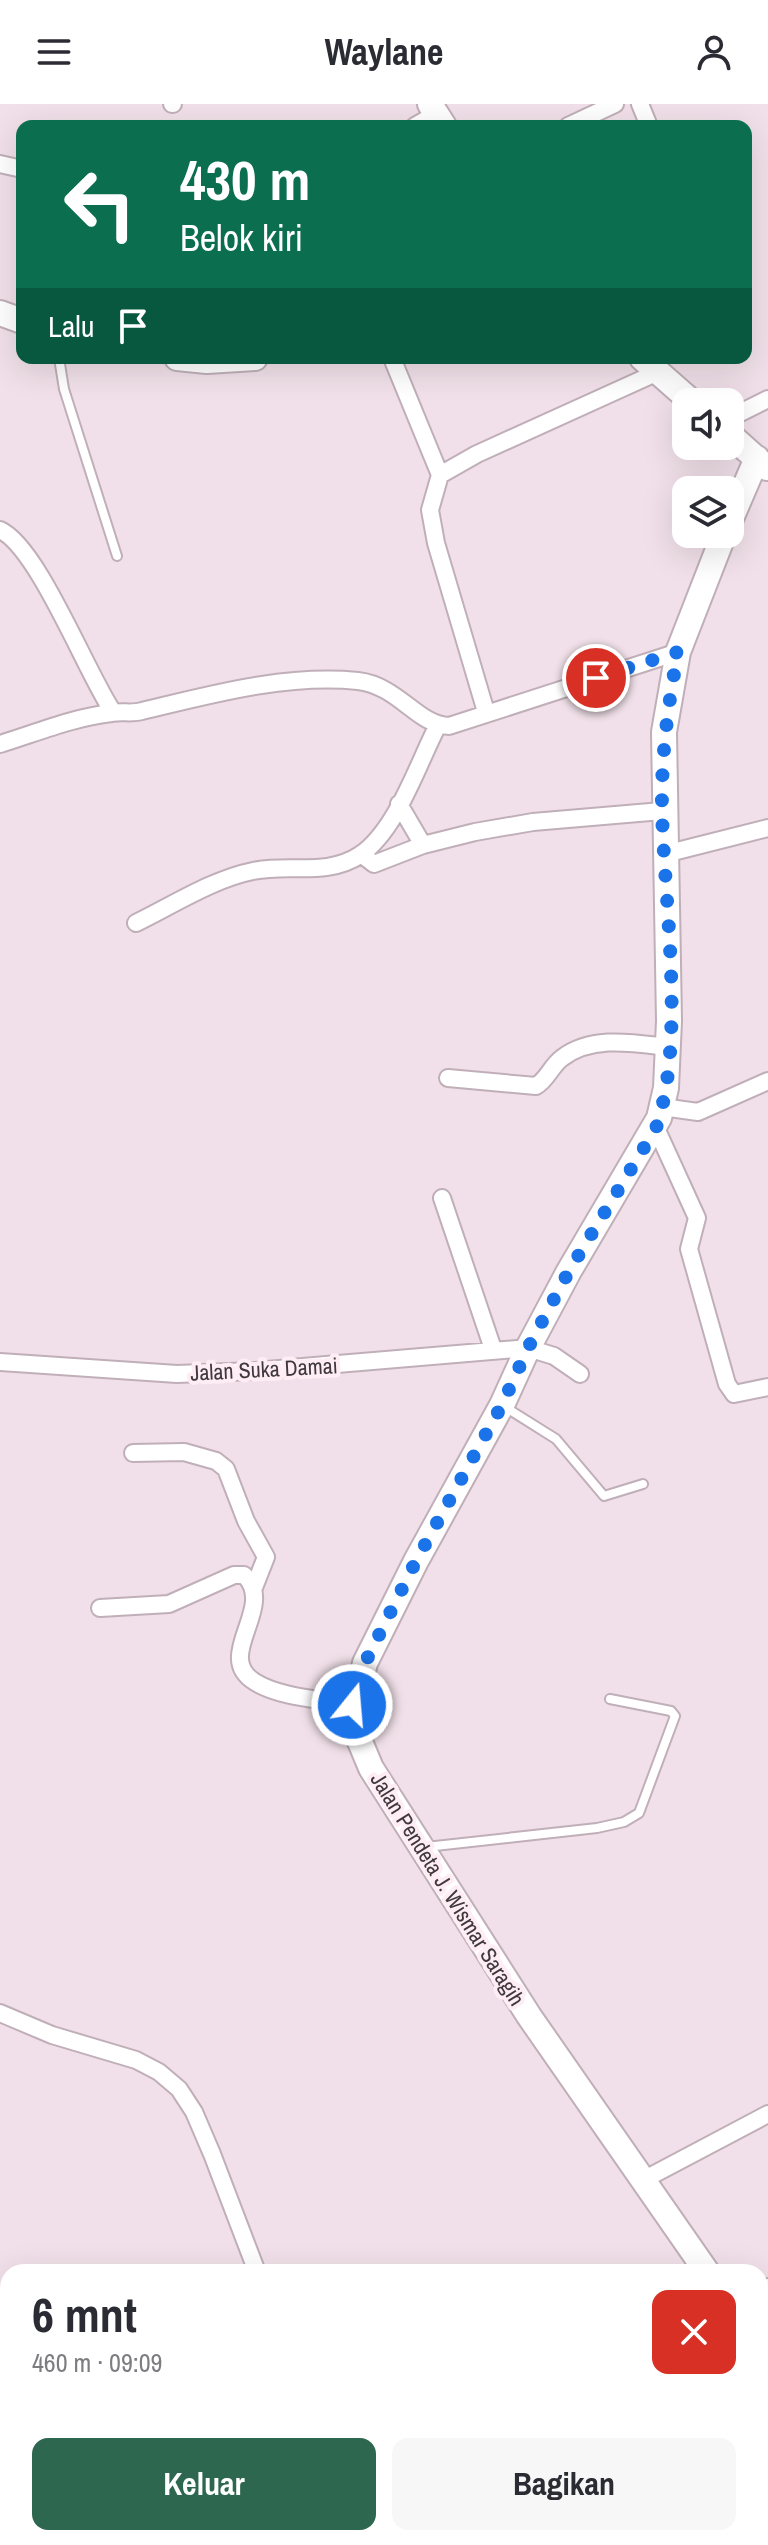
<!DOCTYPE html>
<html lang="id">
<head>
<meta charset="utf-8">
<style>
	:root { --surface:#fff; --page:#f7f7f7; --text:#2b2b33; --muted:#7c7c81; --accent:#2e674f }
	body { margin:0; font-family:"Archivo Narrow",sans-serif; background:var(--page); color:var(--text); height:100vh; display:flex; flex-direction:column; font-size:30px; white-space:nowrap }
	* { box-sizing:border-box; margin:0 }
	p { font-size:26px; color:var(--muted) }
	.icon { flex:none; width:44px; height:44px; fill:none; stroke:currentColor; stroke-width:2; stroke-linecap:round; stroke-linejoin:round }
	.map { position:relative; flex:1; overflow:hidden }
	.side { position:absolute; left:0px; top:2160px; width:768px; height:282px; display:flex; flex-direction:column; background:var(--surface); border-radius:24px 24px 0 0; box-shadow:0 8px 32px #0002 }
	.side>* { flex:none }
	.hud { position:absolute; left:16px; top:16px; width:736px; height:244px; border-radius:16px; box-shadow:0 8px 32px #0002; background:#0b6e4f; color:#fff; overflow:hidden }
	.controls { position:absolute; left:672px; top:284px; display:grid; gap:16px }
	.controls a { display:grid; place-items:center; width:72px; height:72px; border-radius:16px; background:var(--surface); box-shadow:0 8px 32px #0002; font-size:40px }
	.pin { position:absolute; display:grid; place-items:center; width:68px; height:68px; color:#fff; margin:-34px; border:4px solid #fff; border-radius:50%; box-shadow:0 2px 8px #0007 }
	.me { position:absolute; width:88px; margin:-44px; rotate:17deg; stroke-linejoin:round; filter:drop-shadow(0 0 6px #0008) }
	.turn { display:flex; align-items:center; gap:28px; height:168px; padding:0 32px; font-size:36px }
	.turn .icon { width:104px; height:104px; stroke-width:2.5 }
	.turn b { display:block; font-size:56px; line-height:68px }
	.then { display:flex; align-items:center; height:76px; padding:0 32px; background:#0003; gap:16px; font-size:30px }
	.round { display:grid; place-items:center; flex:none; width:84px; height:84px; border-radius:16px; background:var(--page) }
	.overview { display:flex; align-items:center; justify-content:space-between; height:136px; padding:0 32px }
	h1 { font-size:48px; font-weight:800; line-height:60px }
	.button { display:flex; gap:16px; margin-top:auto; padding:16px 32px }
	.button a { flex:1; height:92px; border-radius:16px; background:var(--accent); color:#fff; font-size:32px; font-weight:800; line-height:92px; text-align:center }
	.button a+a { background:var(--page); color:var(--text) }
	header { display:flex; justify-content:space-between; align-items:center; height:104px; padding:0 32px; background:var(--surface); font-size:36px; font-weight:800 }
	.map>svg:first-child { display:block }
</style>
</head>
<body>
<header><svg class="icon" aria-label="menu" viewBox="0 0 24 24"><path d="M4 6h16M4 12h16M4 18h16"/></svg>Waylane<svg class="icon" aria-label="person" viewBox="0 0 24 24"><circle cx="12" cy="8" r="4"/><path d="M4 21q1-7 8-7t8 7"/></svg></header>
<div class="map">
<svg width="768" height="2441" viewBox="0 0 768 2441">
	<rect width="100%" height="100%" fill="#f1e0e9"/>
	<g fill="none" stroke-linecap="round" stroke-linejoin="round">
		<defs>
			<path id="lane" d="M59 254 64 285 117 452
				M505 1303 556 1335 604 1392 643 1380
				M426 1743 597 1724 624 1718 639 1709 675 1612 671 1607 610 1595"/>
			<path id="street" d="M172 0H173
				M640 0 649 22
				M415 22 436 10
				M568 22 615 0
				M0 60 22 65
				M392 254 440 371
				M730 314 768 295
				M0 426C38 443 87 570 113 608
				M486 608 436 439 430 406 440 371 477 350 658 268
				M0 640C36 629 74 613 112 609 122 607 132 610 142 607 213 590 285 570 358 577 399 582 417 621 449 622L678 548
				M399 700 423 741
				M361 750 374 760 423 741 475 728 533 718 662 707
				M665 750 768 724
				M136 819C173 801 213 775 253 767 290 759 326 773 360 751 397 726 418 659 438 621
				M448 974 536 982C547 976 551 962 562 954 592 931 633 939 668 943
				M662 1003 698 1008 768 977
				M656 1024 697 1114 689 1145 727 1280 734 1290 768 1283
				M442 1094 493 1245
				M0 1258 177 1270 254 1267 528 1244 554 1252 580 1270
				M133 1349 184 1348 216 1357 226 1365 246 1417 266 1453 253 1486
				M100 1504 169 1500 234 1471H244C278 1503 212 1552 255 1578 281 1594 322 1595 352 1601
				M0 1909 52 1931 136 1956 159 1968 179 1985 194 2008 212 2050 257 2168
				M645 2075 768 2010
				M760 2186 768 2183
				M395 2434 398 2441"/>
			<path id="secondary" d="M430 0 444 22
				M0 209 22 217
				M177 254 207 257 255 254
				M642 254 692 298
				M730 331 767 364
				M730 417 757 354
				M707 2168 529 1912 371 1664 351 1616 365 1559 416 1457 502 1301 528 1244 569 1167 659 1014 666 984 669 917 664 628 678 548 724 430
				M760 2236 768 2242"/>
		</defs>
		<use href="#lane" stroke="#c0afb8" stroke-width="12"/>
		<use href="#street" stroke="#c0afb8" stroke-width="20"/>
		<use href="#secondary" stroke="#c0afb8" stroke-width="28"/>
		<use href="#lane" stroke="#fff" stroke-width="8"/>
		<use href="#street" stroke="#fff" stroke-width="16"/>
		<use href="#secondary" stroke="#fff" stroke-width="24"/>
	</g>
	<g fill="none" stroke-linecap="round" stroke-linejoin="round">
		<path stroke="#1a73e8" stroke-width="14" stroke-dasharray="0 25.2" d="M352 1601 365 1559 416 1457 502 1301 528 1244 569 1167 656 1024C686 937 664 798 662 706 661 652 668 601 678 548L596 574"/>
	</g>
	<g text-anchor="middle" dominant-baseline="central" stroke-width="8" stroke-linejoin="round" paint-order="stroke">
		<g font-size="22" fill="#3f393c" stroke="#ffedf6">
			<text transform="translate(264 1265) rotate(-3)">Jalan Suka Damai</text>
			<text transform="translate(448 1785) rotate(58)">Jalan Pendeta J. Wismar Saragih</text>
		</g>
	</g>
</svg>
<div class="controls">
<a><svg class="icon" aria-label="sound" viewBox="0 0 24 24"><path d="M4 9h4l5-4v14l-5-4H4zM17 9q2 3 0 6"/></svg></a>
<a><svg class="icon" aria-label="layers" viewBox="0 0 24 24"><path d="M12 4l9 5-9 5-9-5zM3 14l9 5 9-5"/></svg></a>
</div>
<div class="pin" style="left:596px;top:574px;background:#d93025"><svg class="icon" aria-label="arrive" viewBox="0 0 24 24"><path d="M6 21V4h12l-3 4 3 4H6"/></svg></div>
<svg class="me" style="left:352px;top:1601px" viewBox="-20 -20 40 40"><circle r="17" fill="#1a73e8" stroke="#fff" stroke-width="3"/><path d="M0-11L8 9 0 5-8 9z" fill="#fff"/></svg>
<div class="hud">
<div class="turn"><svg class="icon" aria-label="left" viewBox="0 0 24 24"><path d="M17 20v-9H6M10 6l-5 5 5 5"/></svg><div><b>430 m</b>Belok kiri</div></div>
<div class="then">Lalu<svg class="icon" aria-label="arrive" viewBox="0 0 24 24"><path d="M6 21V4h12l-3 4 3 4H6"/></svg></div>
</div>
<section class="side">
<div class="overview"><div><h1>6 mnt</h1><p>460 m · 09:09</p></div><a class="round" style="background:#d93025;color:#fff"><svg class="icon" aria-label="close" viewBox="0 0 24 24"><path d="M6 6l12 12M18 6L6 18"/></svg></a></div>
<div class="button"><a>Keluar</a><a>Bagikan</a></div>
</section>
</div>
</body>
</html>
